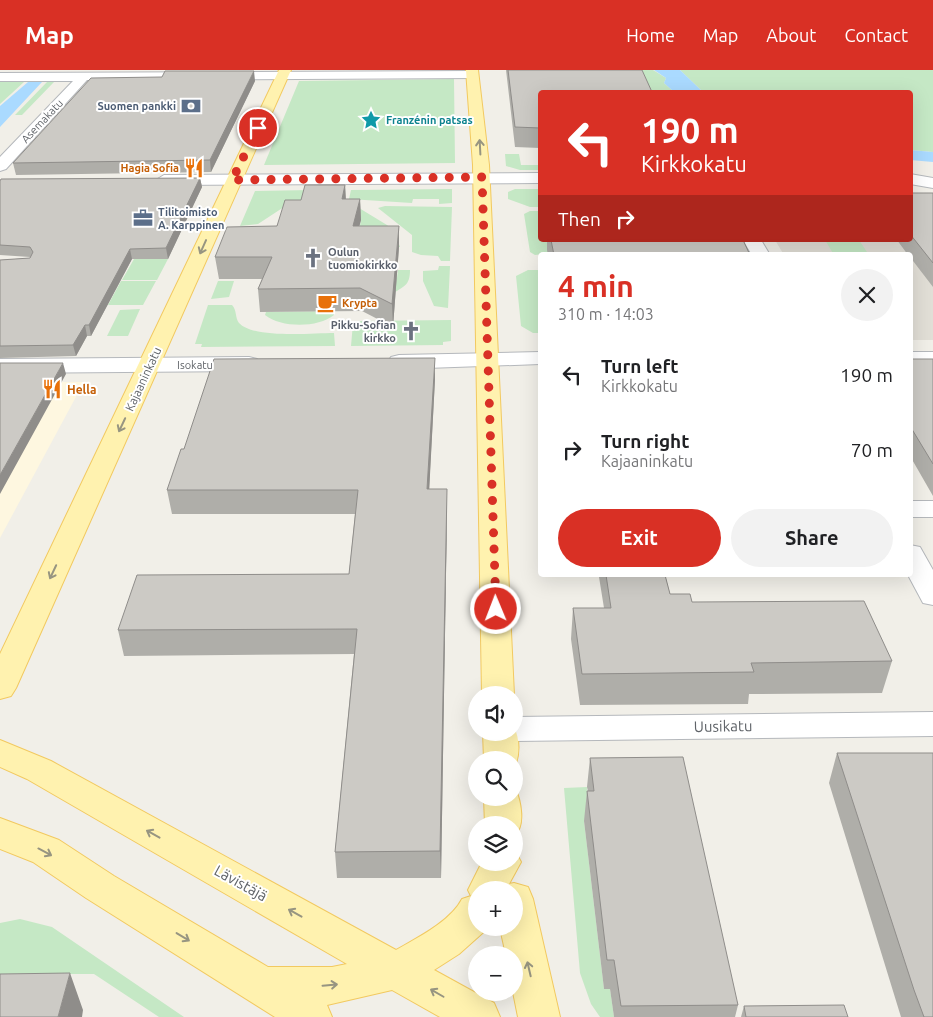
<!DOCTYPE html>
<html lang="en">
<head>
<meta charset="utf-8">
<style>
	:root { --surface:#fff; --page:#f2f2f2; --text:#202124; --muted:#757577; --accent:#d93025 }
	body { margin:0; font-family:Ubuntu,sans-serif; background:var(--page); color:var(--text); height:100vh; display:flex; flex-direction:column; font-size:19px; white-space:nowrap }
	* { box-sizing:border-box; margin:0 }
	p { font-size:16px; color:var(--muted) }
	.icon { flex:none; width:28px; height:28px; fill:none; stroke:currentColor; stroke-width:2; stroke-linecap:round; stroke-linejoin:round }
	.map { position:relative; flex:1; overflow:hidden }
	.panel { position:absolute; left:538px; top:182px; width:375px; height:325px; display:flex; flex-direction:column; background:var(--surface); border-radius:5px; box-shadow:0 5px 20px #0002 }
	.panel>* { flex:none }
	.banner { position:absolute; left:538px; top:20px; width:375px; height:152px; border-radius:5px; box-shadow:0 5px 20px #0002; background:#d93025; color:#fff; overflow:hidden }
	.fabs { position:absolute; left:468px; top:616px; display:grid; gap:10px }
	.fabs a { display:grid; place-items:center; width:55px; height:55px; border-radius:50%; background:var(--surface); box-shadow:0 5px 20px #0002; font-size:25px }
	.pin { position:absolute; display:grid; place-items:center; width:42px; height:42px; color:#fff; margin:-21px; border:2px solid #fff; border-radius:50%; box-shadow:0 1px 5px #0007 }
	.me { position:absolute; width:55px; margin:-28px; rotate:359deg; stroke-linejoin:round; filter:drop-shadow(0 0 4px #0008) }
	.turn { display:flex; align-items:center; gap:18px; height:105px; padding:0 20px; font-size:22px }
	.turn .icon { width:65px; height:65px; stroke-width:2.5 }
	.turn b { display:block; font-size:35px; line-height:42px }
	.then { display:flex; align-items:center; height:48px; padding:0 20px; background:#0003; gap:10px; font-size:19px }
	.round { display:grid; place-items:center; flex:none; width:52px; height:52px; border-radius:26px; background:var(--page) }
	.headline { display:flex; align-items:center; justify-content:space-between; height:85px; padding:0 20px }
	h1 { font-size:30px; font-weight:700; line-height:38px; color:var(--accent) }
	.primary-button { display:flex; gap:10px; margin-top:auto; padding:10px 20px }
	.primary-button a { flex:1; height:58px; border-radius:30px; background:var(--accent); color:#fff; font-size:20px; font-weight:700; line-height:58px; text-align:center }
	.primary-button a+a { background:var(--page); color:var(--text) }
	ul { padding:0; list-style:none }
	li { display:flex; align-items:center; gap:15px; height:75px; padding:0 20px }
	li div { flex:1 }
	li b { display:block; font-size:19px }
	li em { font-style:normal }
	header { display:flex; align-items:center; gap:30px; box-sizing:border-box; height:70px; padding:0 25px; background:var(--accent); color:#fff }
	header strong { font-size:24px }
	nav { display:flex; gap:28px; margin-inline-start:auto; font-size:18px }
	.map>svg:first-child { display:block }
</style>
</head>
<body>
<header>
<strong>Map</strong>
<nav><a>Home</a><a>Map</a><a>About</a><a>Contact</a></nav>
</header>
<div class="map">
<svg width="933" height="947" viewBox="0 0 933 947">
	<rect width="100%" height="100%" fill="#f1efe8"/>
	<path fill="#fef7e0" d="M0 312H84L0 468Z"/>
	<path fill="#e1ded6" d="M933 130V270H910V185H784L775 170H910Z"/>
	<path fill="#c5e8c5" d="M609 0H653L666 8 664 13 674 22H645Z
		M680 0H933V82L910 80V22H703Z
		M454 9 455 93 264 95 299 11Z
		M0 12H24L0 34Z
		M47 12H54L22 45H15Z
		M505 84H519L521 95H540V100H520L506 96Z
		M452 119V133L439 134V129H413L412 133 349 129 351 120Z
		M515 119H540V137H530L508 129V122Z
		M311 120 308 129 287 135 258 154 240 156 255 121Z
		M385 136 452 137 450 191H441L438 186 421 185 412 182V165L378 138Z
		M359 138 387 155 394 161 400 177H356L361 150Z
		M530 141H540V170H551L554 183 535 185 530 182 524 144Z
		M825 170H859L869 185H834Z
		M134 189H168L157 210H122Z
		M439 196H450L448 238 434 236 423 211V201L438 200Z
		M398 200H410C410 213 406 216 395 222L383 208H397Z
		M528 200H540V263H533L521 256 516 206Z
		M121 211H156L143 235H108Z
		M218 211H234L229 227 211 229Z
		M208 235H232C237 240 235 248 239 253 254 269 312 263 334 263L335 276 201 277 202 274H195Z
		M140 239 128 266H107L120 240Z
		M333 241 334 245C318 258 281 258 265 245L266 242Z
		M451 250V271L443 272V275L351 276 353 253 360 251Z
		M587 717 591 751H584L604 919H610L614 947H600L591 934 580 903 564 718Z
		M20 849 52 857 184 947H159L94 904H0V853Z"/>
	<path fill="#aadaff" d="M654 0H680L703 22H674L664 13 666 8Z
		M28 12H42L0 57V36Z
		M910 80 933 82V92L910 90Z"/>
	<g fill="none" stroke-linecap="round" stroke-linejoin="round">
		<defs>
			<path id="minor" d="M472 1 478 5 477 8 87 10 6 99 0 101V87L73 11H0V3Z
				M540 103V113L164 115 156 110 164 105Z
				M910 104 933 108V118L910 114Z
				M743 170H761L770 185H752Z
				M540 282V294L399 299 391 297 388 292 391 287 399 285Z
				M910 282H933V294H910Z
				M249 287 257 289 260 294 257 299 249 301 0 303V289Z
				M910 431H933V447H910Z
				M910 475 920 477 933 500V535L923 533 908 505H910Z
				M933 642V666L514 671 502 668 499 662H514V647Z"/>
			<path id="major" d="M279 0H291L16 618 11 626 0 629V584Z
				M466 0H478L489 95 514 625V626L482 625 473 95Z
				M514 657C520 668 520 687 514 698V690H484L483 662H514Z
				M0 670 51 691 396 880C417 868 451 851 462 829L471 826 468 820 482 792H514L515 781 521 792 509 814 514 813 528 817 533 829 560 947H518L513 922 514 885H506L500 858H514V820H476V858L487 859 459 884 434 900 494 933 500 947H440L392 920 327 935 332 947H275L86 828 33 792 0 779V748L59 770 114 806 268 897H332L347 894 27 709 0 697Z
				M515 718C521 731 526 756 514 766V755H485L484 728H514Z"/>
		</defs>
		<use href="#minor" stroke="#b5b8bc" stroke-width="2"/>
		<use href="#major" stroke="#f2c960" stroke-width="2"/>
		<use href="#minor" fill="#fff" fill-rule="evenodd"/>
		<use href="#major" fill="#fff2af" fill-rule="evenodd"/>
	</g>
	<path fill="#afaea9" d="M506 0H642L540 22V78L515 77Z
		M255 11 211 102 16 105 13 93Z
		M200 108 202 117 168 189H132L91 266H87L76 286 0 288V190L30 188V187L0 185V111Z
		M345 115 346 129H360L361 150 359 156H399V177L393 257 362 241 260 242 258 219 262 209H219L215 187 277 156 301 130Z
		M910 123H933V217L910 187V185H908L897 170H910Z
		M547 170H743L750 185H548L547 180Z
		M910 289H933V426L910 386Z
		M435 309 429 419 447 443 441 808H337L335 782 354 584 124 586 118 560 349 504 355 444H172L167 420 184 379Z
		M565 505H665L670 524 692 532 892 591 882 623 749 624 748 634 580 635 571 569 573 538H604L599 507H565Z
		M837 683 933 947H901L829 713Z
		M590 688 738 935 735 947H614L610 919H604L584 751 587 721H588L587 717Z
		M744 936 848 947H741Z"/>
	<path fill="#8f8d8a" d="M254 1 255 11 211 102 210 90Z
		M200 108 202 117 168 189 166 178Z
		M345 115 346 135 342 129Z
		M360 129 361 150 354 177 353 156Z
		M399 156V177L393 257 392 234Z
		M130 179 132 189 91 266 89 255Z
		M85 255 87 266 76 286 73 275Z
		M435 288V309L428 443 427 419Z
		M63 293 66 304 0 424V405Z
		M447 419V443L441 808 440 781Z
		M70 903 83 940 82 947H58Z"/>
	<path fill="#cccac5" stroke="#8f8d8a" d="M508 0H642L652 22H540V58L515 57Z
		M165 1H254L210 90 13 93 91 8 162 7Z
		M200 108 166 178 130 179 89 255H85L73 275 0 276V190L30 188 33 182 30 177 0 175V111L1 109Z
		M305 115H345L342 129H360L353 156H399L392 234 360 218 258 219 272 187H215L227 157 277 156 285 130H301Z
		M910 123H933V193L910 164Z
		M551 170H743L750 185H554Z
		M435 288 427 419H447L440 781 335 782 357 559 118 560 137 505 349 504 358 420H167L181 379H184L214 289Z
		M910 289H933V394L910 356Z
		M0 293H63L0 405Z
		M606 505H665L670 524H690L692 532 864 531 892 591 751 593 754 602 582 604 573 538H611Z
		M837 683H933V947H924L914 920Z
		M683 687 738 935 621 936 614 890H607L587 721H594L590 688Z
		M70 903 58 947H0V904Z
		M844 935 848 947H746L744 936Z"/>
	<defs><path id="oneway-shaft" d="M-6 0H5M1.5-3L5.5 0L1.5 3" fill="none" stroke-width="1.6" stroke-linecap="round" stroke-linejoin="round" transform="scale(1.25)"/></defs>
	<g stroke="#979581">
		<use href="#oneway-shaft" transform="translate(480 77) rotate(-93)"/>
		<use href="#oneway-shaft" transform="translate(203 177) rotate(114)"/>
		<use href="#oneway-shaft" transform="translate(122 355) rotate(115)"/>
		<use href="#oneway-shaft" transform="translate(53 502) rotate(115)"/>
		<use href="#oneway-shaft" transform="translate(153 764) rotate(-151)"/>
		<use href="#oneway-shaft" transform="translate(45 782) rotate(28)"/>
		<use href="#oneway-shaft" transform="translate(295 843) rotate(-151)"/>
		<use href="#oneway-shaft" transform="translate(183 867) rotate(31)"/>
		<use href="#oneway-shaft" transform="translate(529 899) rotate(-103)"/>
		<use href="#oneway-shaft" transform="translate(330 915) rotate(-5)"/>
		<use href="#oneway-shaft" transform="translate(437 923) rotate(-150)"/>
	</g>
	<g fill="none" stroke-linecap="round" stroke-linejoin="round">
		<path stroke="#d93025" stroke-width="9" stroke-dasharray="0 16.2" d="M258 58 232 110 482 107 496 539"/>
	</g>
	<defs>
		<symbol id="bank-bare" viewBox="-9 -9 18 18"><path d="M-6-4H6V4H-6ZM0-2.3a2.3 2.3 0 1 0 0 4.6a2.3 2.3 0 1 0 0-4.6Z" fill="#5c6f8a" stroke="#fff" stroke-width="2.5" paint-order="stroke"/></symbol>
		<symbol id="sight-bare" viewBox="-9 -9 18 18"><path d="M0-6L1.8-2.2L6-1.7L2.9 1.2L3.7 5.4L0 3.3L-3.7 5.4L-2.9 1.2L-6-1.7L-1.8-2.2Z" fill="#0f9aa8" stroke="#fff" stroke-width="2.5" paint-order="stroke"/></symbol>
		<symbol id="restaurant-bare" viewBox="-9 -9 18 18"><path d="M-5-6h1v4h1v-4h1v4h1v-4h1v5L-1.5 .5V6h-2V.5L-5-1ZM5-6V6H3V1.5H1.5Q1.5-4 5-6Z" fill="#e8710a" stroke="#fff" stroke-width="2.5" paint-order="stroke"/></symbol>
		<symbol id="office-bare" viewBox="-9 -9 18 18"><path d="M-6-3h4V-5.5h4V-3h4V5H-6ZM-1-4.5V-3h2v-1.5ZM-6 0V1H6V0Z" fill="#5c6f8a" stroke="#fff" stroke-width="2.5" paint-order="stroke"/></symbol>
		<symbol id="church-bare" viewBox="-9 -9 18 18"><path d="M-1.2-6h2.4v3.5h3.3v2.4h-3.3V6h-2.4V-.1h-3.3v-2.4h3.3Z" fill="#6b7280" stroke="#fff" stroke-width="2.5" paint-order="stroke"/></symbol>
		<symbol id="cafe-bare" viewBox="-9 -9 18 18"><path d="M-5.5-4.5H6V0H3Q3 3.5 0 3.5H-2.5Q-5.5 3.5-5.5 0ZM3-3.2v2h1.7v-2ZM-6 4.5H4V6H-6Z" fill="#e8710a" stroke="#fff" stroke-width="2.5" paint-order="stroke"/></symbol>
	</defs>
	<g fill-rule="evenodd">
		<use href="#bank-bare" x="177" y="22" width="28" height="28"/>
		<use href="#sight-bare" x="357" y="36" width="28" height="28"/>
		<use href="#restaurant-bare" x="180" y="84" width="28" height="28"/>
		<use href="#office-bare" x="129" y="134" width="28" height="28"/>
		<use href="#church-bare" x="299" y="174" width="28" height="28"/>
		<use href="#cafe-bare" x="313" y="219" width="28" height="28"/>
		<use href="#church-bare" x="397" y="247" width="28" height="28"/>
		<use href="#restaurant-bare" x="38" y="305" width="28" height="28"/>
	</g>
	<g text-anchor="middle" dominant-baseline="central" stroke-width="4" stroke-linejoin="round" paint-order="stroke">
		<g font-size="11" font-weight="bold" fill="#4e5e75" stroke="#fff" text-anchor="end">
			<text x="176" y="36">Suomen pankki</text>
			<text x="158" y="142" text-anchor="start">Tilitoimisto<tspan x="158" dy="13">A. Karppinen</tspan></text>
		</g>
		<g font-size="11" font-weight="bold" fill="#0d838f" stroke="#fff" text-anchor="start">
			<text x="386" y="50">Franzénin patsas</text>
		</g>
		<g font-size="11" fill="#5f6368" stroke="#fff">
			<text transform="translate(42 51) rotate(-47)">Asemakatu</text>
			<text x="195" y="295">Isokatu</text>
		</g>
		<g font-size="11" font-weight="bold" fill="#c56008" stroke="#fff" text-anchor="end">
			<text x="179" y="98">Hagia Sofia</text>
			<text x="342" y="233" text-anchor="start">Krypta</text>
		</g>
		<g font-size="11" font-weight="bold" fill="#5b616d" stroke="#fff" text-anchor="start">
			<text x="328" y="182">Oulun<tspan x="328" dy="13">tuomiokirkko</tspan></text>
			<text x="396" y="255" text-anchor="end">Pikku-Sofian<tspan x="396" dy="13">kirkko</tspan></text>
		</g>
		<g font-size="12" fill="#5f6368" stroke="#fff">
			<text transform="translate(143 309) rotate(-65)">Kajaaninkatu</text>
		</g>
		<g font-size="12" font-weight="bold" fill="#c56008" stroke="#fff" text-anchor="start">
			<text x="67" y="319">Hella</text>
		</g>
		<g font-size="15" fill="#5f6368" stroke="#fff">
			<text transform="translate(723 656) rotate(-1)">Uusikatu</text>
			<text transform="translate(241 813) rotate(29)">Lävistäjä</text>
		</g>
	</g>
</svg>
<div class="fabs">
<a><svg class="icon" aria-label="sound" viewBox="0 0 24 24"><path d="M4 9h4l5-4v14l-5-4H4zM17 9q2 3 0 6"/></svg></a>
<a><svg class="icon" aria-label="search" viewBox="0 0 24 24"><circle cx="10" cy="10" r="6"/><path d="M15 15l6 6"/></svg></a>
<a><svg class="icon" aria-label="layers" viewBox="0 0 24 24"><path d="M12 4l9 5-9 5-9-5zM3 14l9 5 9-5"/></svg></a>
<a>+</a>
<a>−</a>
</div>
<div class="pin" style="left:258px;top:58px;background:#d93025"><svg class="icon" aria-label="arrive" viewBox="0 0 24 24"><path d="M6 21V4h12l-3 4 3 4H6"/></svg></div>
<svg class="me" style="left:496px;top:539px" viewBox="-20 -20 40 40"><circle r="17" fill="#d93025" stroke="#fff" stroke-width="3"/><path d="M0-11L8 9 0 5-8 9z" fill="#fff"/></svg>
<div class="banner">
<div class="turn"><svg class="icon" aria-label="left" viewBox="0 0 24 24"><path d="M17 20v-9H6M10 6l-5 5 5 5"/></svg><div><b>190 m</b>Kirkkokatu</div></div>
<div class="then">Then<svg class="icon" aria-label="right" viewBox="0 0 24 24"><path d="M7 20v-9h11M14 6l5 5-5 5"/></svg></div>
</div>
<section class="panel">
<div class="headline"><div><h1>4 min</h1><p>310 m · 14:03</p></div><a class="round"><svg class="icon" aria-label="close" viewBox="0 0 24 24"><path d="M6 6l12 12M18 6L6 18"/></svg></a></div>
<ul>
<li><svg class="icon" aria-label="left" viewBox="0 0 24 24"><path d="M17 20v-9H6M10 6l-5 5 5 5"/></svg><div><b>Turn left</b><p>Kirkkokatu</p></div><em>190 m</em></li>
<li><svg class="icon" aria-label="right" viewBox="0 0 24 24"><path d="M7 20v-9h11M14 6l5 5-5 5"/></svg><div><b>Turn right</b><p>Kajaaninkatu</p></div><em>70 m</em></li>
</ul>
<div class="primary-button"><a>Exit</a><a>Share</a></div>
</section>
</div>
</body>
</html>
